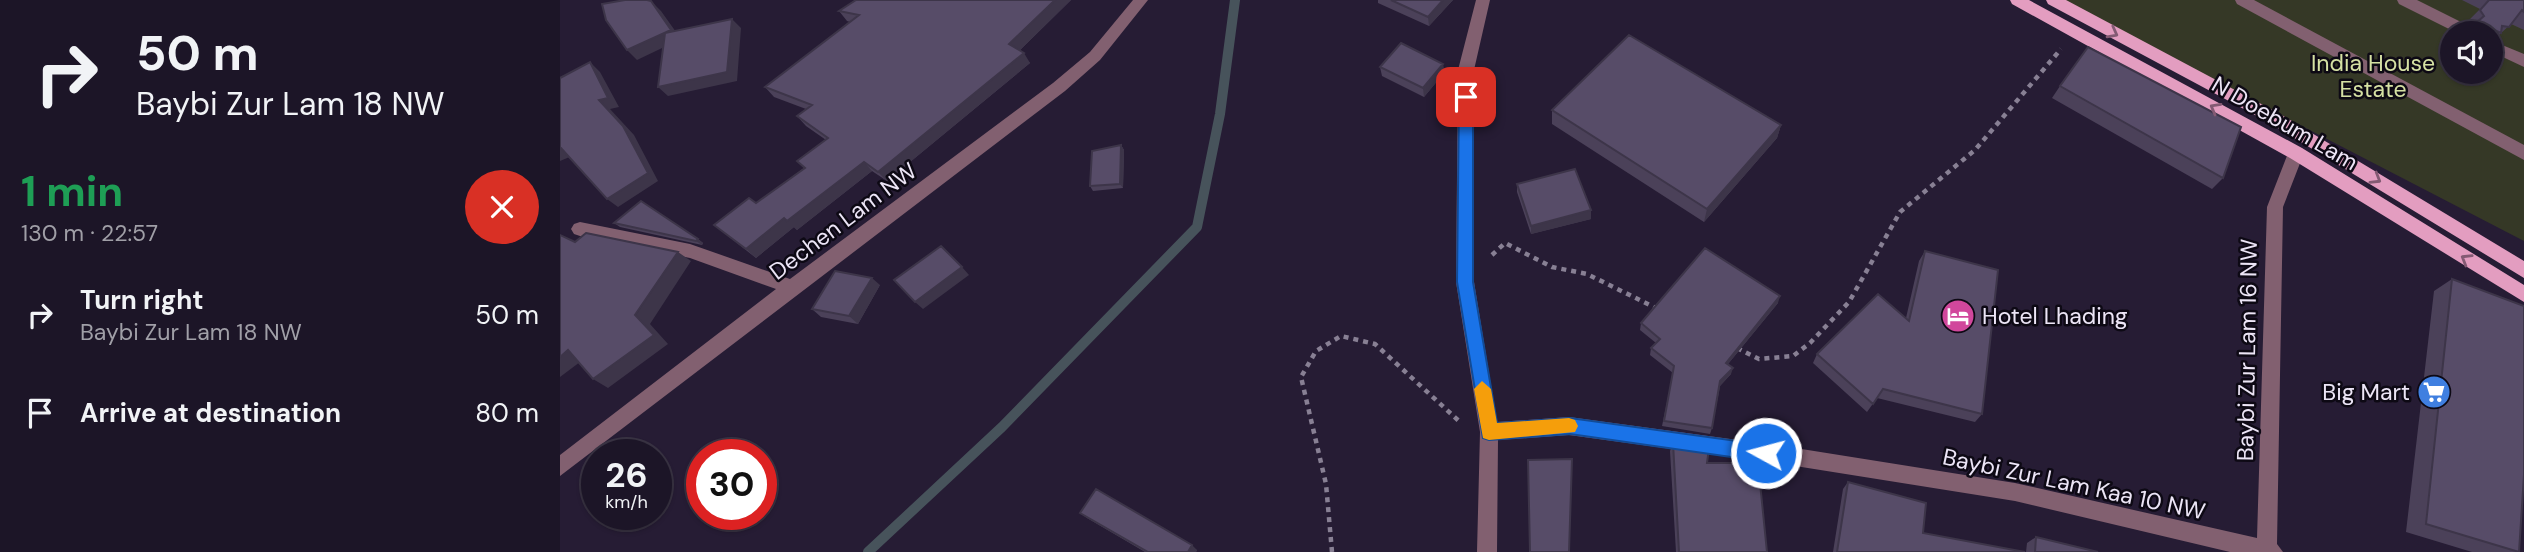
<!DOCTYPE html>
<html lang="en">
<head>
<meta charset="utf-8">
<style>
	:root { --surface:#1c1527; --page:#292233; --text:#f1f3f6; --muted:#a09fa7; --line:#3a3444 }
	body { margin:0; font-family:"DM Sans",sans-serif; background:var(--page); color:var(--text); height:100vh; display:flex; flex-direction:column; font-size:26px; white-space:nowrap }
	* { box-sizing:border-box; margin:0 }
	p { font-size:23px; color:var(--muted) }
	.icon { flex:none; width:38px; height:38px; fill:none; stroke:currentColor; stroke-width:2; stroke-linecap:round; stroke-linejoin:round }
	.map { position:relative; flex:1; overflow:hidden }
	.drawer { display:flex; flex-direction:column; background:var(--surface); width:560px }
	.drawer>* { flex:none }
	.top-card { background:#1c1527; color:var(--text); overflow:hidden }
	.controls { position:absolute; left:1880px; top:21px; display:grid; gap:14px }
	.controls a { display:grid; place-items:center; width:63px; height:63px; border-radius:50%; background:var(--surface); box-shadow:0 2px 5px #0004,0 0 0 2px var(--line); font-size:35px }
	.speed { position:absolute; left:21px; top:439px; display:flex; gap:14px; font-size:35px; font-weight:700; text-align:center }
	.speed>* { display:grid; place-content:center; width:91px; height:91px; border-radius:50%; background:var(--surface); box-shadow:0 2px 5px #0004,0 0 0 2px var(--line); line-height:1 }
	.speed small { font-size:18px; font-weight:400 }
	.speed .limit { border:10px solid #d22; background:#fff; color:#111 }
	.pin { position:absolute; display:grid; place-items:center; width:60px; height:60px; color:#fff; margin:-30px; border-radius:14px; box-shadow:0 4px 10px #0006 }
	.me { position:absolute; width:77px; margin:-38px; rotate:277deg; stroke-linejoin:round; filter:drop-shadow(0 0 5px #0008) }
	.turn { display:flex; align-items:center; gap:24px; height:147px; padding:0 21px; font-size:32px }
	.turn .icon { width:91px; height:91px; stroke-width:2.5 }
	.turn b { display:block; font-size:49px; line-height:60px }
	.round { display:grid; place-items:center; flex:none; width:74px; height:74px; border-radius:37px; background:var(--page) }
	.head { display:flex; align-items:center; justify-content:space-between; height:119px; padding:0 21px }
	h1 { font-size:42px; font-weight:700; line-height:52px; color:#1e9e55 }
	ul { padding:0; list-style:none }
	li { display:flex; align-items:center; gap:21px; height:98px; padding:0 21px }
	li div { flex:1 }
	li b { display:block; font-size:26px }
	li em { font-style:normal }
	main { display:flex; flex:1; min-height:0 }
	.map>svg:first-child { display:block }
</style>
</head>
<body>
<main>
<section class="drawer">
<div class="top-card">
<div class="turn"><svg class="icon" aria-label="right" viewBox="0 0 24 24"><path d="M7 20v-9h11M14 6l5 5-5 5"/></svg><div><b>50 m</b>Baybi Zur Lam 18 NW</div></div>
</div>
<div class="head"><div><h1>1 min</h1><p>130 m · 22:57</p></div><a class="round" style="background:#d93025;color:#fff"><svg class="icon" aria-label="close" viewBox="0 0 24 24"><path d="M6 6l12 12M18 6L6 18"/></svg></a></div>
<ul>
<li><svg class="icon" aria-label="right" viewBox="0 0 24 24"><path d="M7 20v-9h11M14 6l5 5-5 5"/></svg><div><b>Turn right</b><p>Baybi Zur Lam 18 NW</p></div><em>50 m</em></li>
<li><svg class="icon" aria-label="arrive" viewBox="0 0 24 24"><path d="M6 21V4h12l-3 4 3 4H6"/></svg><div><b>Arrive at destination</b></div><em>80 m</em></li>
</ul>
</section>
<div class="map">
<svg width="1964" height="552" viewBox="0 0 1964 552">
	<rect width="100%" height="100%" fill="#261c34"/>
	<path fill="#353826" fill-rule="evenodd" d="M1500 0H1964V241L1555 29ZM1892 33H1930V72H1892Z"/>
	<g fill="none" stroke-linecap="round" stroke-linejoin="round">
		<path stroke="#47535b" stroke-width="10" d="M308 552 442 427 637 227 660 114 675 0"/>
		<path stroke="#888094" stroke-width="4.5" stroke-dasharray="5 5" stroke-linecap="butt" d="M932 255 945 243 992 267 1027 274 1100 310
			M1177 348 1199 359 1233 356 1250 343 1289 302 1340 212 1415 150 1501 49
			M772 552 766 484 741 377 756 351 781 336 815 344 900 422"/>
		<path fill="#826070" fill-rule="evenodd" d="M573 0H588L540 60 505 91 0 476V455L216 289 130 258 20 236 14 234 11 229 14 224 20 222 130 244 230 279 493 83 530 52Z
			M916 0H930L914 70V282L937 422 1009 417 1229 447 1455 483 1697 538 1707 207 1730 148H1742L1744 153 1723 207 1717 544 1723 552H1670L1455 501 1229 465 1009 435 938 440 937 552H917L920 432 896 282 898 70Z
			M1675 0H1694L1964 145V160L1677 4Z
			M1837 0H1857L1905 24 1908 28 1901 33 1895 32 1839 4Z
			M1930 40 1964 54V67L1930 51Z"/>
		<path fill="#e39dc0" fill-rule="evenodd" d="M1450 0H1469L1742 148 1964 285V302L1730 158 1452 4Z
			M1486 0H1506L1720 114 1964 261V278L1708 122 1488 4Z"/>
	</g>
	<path fill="#4b4159" d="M296 0H511L459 51 470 63 327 181 312 171 237 230 234 227 196 258 154 225 196 203 244 168 237 161 266 140 246 126 237 116 246 109 214 97 205 87 290 22 287 21 279 11Z
		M818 0H893L869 26 818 3Z
		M1902 0H1964V30L1951 24 1930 43V33H1905L1910 28 1907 22 1920 9Z
		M883 64 884 73 864 97 822 76 820 67Z
		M1500 86 1663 178 1652 189 1492 98Z
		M992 110 1221 125 1217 138 1144 222 992 124Z
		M561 145 564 150 563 188 533 191 530 186Z
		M957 184 1031 210V219L971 234 957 192Z
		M54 223 138 239 143 243 142 245 60 227Z
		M1365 251 1422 414 1415 422 1317 398 1307 412 1253 363 1257 354 1346 318 1359 261Z
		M1892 279 1959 552H1912L1846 532 1874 291Z
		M320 285 298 324 261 317 252 309Z
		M1218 303 1168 364 1171 374 1160 386 1152 428 1150 434 1102 426 1113 373 1090 355 1091 348 1096 343 1080 330 1081 323Z
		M1113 443 1147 463 1207 552H1116L1110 451Z
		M1288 482 1363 533 1465 552H1273L1283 489Z
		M520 513 637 550 636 552H585L527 518Z
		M1476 537 1538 552H1466L1467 543Z"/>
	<path fill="#3d3549" d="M495 0H511L456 54 449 44Z
		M883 0H893L869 26 868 17Z
		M91 1 101 11 121 39 77 60 67 50Z
		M172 19 181 28 177 81 108 96 98 87Z
		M464 53 470 63 327 181 318 172Z
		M30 62 40 72 59 107 50 109 74 135 98 181 58 207 47 199Z
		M883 64 884 73 864 97 863 88Z
		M1221 125 1217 138 1144 222 1147 209Z
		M561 145 564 150 563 188 560 184Z
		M0 147 12 156 0 161Z
		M304 162 312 171 237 230 234 227 196 258 186 249 224 218Z
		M1031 210V219L971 234V226Z
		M138 239 143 243 142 245 136 241Z
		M118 252 131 261 90 324 108 344 48 388 33 379Z
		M402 267 409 275 363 309 355 302Z
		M312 278 320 285 298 324 289 316Z
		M1220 296 1218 303 1164 369 1166 363Z
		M8 350 24 359 0 377V357Z
		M1173 368 1171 374 1158 388 1160 381Z
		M632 545 637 550 636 552H628Z"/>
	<path fill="#574c68" stroke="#3d3549" stroke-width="2" d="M65 0H87L91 1 111 30 67 50 46 20 42 4Z
		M296 0H495L449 44 464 53 318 172 304 162 227 221 224 218 186 249 154 225 189 198 196 203 245 168 237 161 268 138 237 116 252 105 205 87 299 15 279 11Z
		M831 0H883L868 17Z
		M1929 0H1964V12L1962 10 1949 27 1942 26 1941 33 1917 22 1924 16 1920 10Z
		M172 19 167 72 98 87 105 33Z
		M1069 35 1221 125 1147 209 992 110Z
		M841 43 883 64 863 88 820 67Z
		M1528 47 1681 127 1663 178 1500 86Z
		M30 62 48 98 39 100 63 126 88 173 47 199 0 147V78Z
		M561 145 560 184 530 186 532 151Z
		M1015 169 1031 210 971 226 957 184Z
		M81 201 138 239 136 241 54 223Z
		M26 233 118 252 75 315 94 335 33 379 8 350 0 357V235L15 242Z
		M381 246 402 267 355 302 334 280Z
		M1145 248 1220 296 1166 363 1173 368 1160 381 1152 428 1104 421 1114 366 1091 348 1100 339 1081 323Z
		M1365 251 1438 270 1422 414 1323 389 1313 404 1257 354 1318 294 1349 321Z
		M275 271 312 278 289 316 252 309Z
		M1892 279 1964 306V475L1959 552 1866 524Z
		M1113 443 1149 448 1147 463H1198L1207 552H1119Z
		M1012 459 1009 552H970L968 460Z
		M1288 482 1366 503 1363 533 1465 552H1277Z
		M536 489 632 545 628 552H588L520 513Z
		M1476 537 1538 552H1475Z"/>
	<defs><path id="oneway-chevron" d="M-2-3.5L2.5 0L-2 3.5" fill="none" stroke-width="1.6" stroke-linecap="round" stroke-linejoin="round" transform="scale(1.75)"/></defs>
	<g stroke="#835a73">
		<use href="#oneway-chevron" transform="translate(1553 33) rotate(28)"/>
		<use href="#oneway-chevron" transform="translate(1655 108) rotate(-151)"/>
		<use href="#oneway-chevron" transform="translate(1816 179) rotate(31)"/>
		<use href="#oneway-chevron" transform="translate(1906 259) rotate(-149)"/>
	</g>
	<path fill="#1a73e8" stroke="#114b97" stroke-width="2" d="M906 91 913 97V282L937 423 1010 418 1206 445 1212 448 1215 453 1212 459 1206 462 1010 434 929 440 923 438 897 282 899 97Z"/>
	<path fill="#f59e0b" d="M922 381 931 389 937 423 1009 418 1015 420 1018 426 1015 432 929 440 923 438 914 389Z"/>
	<defs>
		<symbol id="hotel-disc" viewBox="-11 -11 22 22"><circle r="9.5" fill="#d1479c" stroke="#0d0914"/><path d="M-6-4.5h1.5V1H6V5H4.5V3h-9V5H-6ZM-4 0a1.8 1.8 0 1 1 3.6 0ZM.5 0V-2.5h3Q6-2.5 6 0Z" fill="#fff"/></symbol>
		<symbol id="supermarket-disc" viewBox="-11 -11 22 22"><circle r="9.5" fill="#3f7fe0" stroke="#0d0914"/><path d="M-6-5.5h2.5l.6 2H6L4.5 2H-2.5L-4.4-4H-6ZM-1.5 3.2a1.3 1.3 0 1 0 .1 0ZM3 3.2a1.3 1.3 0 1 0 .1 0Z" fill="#fff"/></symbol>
	</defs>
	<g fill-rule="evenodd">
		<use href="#hotel-disc" x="1379" y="297" width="38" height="38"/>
		<use href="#supermarket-disc" x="1855" y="373" width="38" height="38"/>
	</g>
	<g text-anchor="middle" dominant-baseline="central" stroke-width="5" stroke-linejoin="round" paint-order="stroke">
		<g font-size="23" fill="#d5e0a3" stroke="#0d0914">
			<text x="1813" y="63">India House<tspan x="1813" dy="26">Estate</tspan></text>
		</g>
		<g font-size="23" fill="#ece5f6" stroke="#0d0914">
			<text transform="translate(1725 123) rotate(30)">N Doebum Lam</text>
			<text transform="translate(283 221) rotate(-37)">Dechen Lam NW</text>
			<text transform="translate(1687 350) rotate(-89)">Baybi Zur Lam 16 NW</text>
			<text transform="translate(1514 484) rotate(12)">Baybi Zur Lam Kaa 10 NW</text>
		</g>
		<g font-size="23" fill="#ece5f6" stroke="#0d0914" text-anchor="start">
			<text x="1422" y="316">Hotel Lhading</text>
			<text x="1850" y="392" text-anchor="end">Big Mart</text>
		</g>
	</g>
</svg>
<div class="controls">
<a><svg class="icon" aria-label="sound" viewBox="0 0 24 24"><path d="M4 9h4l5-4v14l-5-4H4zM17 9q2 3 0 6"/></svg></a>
</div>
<div class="speed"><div>26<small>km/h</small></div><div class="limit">30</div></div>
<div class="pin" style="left:906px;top:97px;background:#d93025"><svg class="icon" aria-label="arrive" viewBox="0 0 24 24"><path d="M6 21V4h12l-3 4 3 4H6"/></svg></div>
<svg class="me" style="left:1206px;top:453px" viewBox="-20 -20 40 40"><circle r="17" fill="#1a73e8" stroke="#fff" stroke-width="3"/><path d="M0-11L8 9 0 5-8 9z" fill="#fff"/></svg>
</div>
</main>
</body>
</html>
